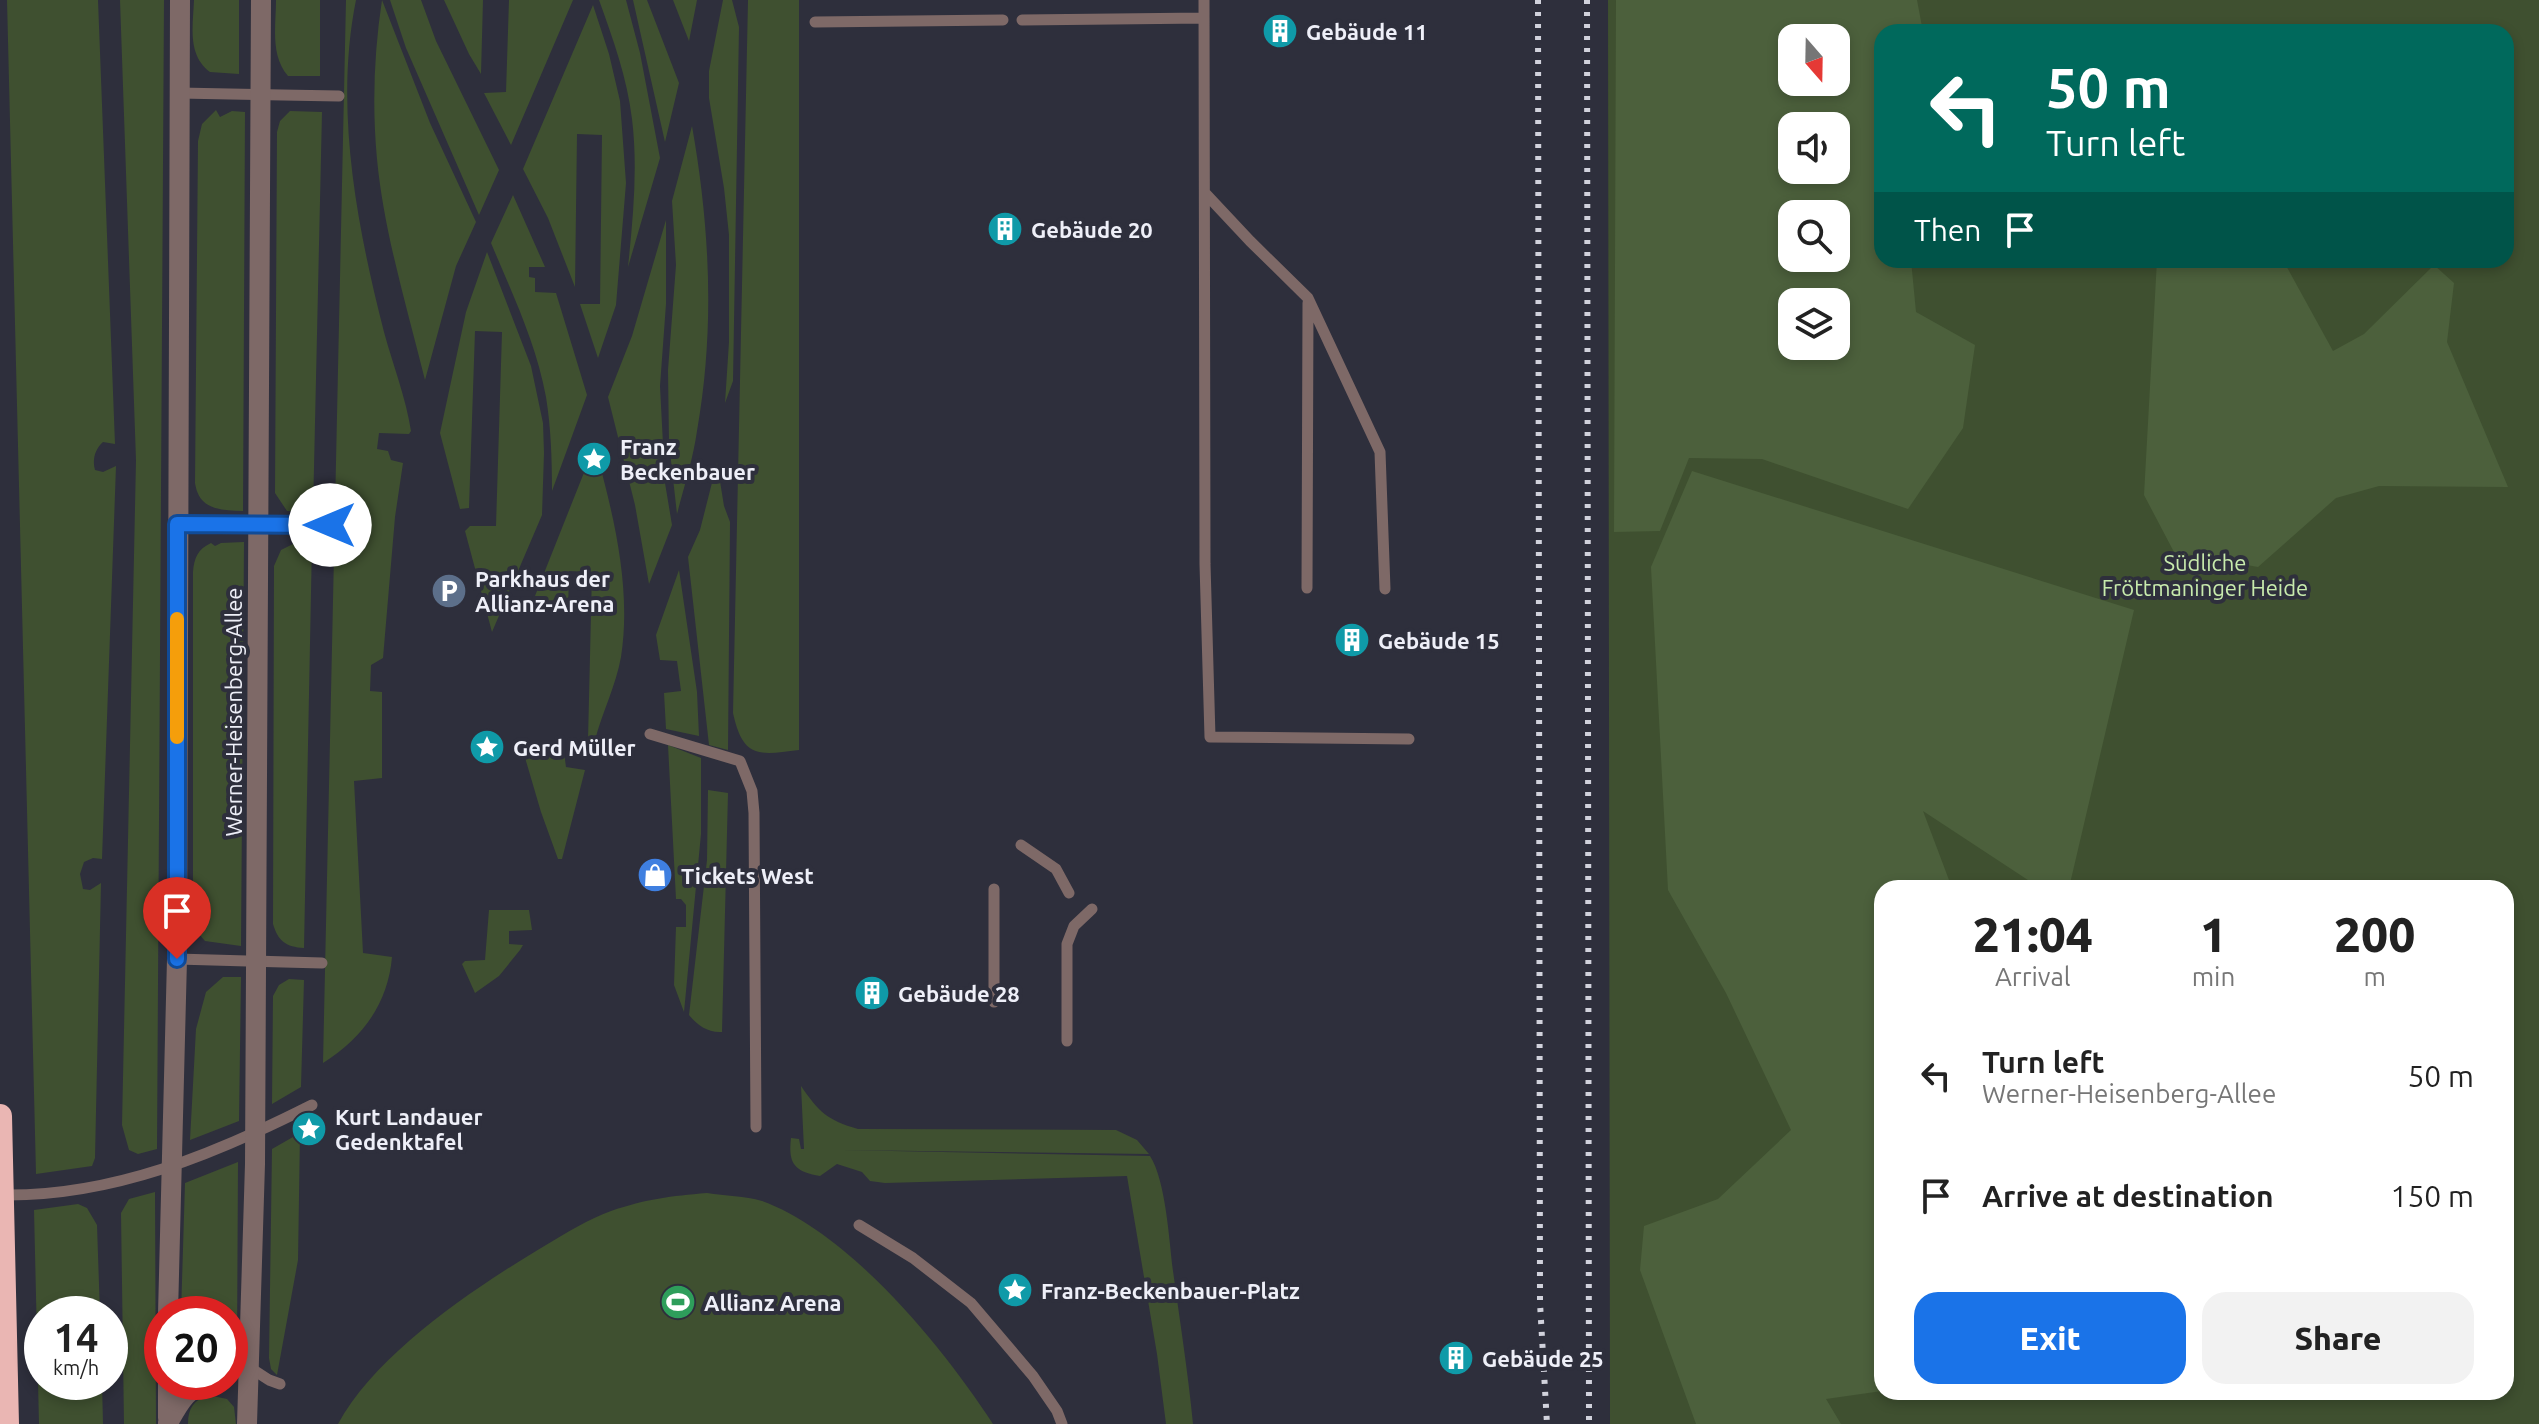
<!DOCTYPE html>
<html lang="en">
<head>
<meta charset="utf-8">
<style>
	:root { --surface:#fff; --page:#f2f2f2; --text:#222; --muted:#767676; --accent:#1a73e8 }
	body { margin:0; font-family:Ubuntu,sans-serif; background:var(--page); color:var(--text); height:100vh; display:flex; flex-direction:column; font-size:30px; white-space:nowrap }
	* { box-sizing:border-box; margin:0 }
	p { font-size:26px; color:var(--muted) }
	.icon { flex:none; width:44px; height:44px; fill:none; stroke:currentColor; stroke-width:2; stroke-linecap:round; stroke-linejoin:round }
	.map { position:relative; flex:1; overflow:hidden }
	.details { position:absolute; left:1874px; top:880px; width:640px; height:520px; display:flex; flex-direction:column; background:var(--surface); border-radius:24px; box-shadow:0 4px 12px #0003 }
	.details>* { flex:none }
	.top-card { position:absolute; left:1874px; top:24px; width:640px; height:244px; border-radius:24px; box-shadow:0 4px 12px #0003; background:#00695c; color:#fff; overflow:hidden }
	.needle { width:52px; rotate:160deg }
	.fabs { position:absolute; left:1778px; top:24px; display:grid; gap:16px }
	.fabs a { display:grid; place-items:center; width:72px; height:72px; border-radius:16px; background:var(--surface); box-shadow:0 4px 12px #0003; font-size:40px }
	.speed { position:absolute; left:24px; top:1296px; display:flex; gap:16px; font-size:40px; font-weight:700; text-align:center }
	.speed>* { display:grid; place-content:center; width:104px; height:104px; border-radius:50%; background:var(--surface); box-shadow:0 4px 12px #0003; line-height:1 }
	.speed small { font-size:20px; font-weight:400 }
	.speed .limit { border:12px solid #d22; background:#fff; color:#111 }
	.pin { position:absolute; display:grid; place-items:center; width:68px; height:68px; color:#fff; margin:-82px -34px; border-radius:50% 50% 50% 0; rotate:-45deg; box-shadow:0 0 8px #0007 }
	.pin .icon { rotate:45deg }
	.me { position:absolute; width:88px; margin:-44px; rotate:270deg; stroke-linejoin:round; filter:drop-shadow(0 0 6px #0008) }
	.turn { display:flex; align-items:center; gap:28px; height:168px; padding:0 40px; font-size:36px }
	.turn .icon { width:104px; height:104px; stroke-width:2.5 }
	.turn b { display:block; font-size:56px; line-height:68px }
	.then { display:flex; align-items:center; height:76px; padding:0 40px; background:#0003; gap:16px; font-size:30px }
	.eta { display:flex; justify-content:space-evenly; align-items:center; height:136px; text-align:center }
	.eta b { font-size:48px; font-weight:800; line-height:56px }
	.action { display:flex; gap:16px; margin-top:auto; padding:16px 40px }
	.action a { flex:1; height:92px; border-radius:24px; background:var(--accent); color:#fff; font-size:32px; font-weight:800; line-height:92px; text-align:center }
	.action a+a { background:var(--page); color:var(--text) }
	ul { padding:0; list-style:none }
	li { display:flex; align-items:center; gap:24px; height:120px; padding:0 40px }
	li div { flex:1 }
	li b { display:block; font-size:30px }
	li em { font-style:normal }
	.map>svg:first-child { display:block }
</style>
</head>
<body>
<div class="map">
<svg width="2539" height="1424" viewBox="0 0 2539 1424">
	<rect width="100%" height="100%" fill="#2e2f3c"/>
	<path fill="#3f5030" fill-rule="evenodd" d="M7 0H98L115 444 103 442C95 449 92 460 95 470L103 472 116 466 102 859 93 858 84 862 80 874 83 889 90 890 101 883 95 1158 92 1166 36 1174Z
		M120 0H164L157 1149 138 1154 129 1150 122 1125 136 460Z
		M194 0H239V74L210 72C187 55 193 26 194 0Z
		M276 0H320V76H288C270 55 276 26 276 0Z
		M346 0H356C334 109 357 226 384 332 393 365 406 398 411 431L409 434 379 433 377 449 388 451 391 460 403 463 395 517 383 658 371 665 370 691 382 692V778L354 781 363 953 392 957C388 1003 363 1038 323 1063Z
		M382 0 430 123 476 222 456 266 425 380C407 307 384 233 377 159 372 105 374 53 382 0Z
		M390 0H421L436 41 499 170 479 215 406 48Z
		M444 0H483L481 74 469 54Z
		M509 0H573L511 145 484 93 506 92Z
		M599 0H626L640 53 660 158 628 267C633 218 638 168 632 119 627 77 613 39 599 0Z
		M633 0H647L679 83 665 142Z
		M673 0H697L689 41Z
		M723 0H732L739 27 733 381 725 403 729 342V235L724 188 709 98V71Z
		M748 0H799V750C759 755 743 759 733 713Z
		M1608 0H2539V1424H1610ZM1882 32H2506V260H1882ZM1792 38H1836V82H1792ZM1792 126H1836V170H1792ZM1792 214H1836V258H1792ZM1792 302H1836V346H1792ZM1882 888H2506V1392H1882Z
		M593 5 609 54 620 101 626 183 616 305 598 358 580 304H600L602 135 577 134 575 287 548 218 523 169Z
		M216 110 220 117 232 111 245 112 243 511C220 510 199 510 195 483L198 141 202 124Z
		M290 111 322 112 313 512 287 511 275 493 277 132 280 121Z
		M692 126C710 228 715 329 697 431 693 459 684 487 677 514L669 443 668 370 676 265 672 201Z
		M513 195 545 267H529V277L535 278V292L556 293 587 395 552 491C552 459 551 428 546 397 536 343 512 293 491 243Z
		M666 220V304L660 386 665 483 672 525 649 584 635 505 608 397 632 336Z
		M487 252 531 366 543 423 544 453 542 515 492 632 465 531 470 526H496L502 332 475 331 469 508 460 509 440 433 466 312Z
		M589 460 599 462C616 525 631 593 621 657 616 685 602 713 595 740H588L592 572 569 571 568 611H529Z
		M717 463 724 506 730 522 728 750 709 745 688 557 700 530Z
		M299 541 312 542 304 948C286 947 278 941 273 924L274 566 281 550Z
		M244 542 241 946 205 941 194 928 193 920V572C194 558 198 549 211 543L215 546 221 543Z
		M679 570 697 692 699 736 666 729 664 693 681 691 677 661 660 660 656 635Z
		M521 744 563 745 566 767 585 770 562 859H558L541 812Z
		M668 745 701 758V834L684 1012 674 985 676 927H686V905L681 899H676Z
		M708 790 728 793 722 1032C708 1033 697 1025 689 1015L707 860Z
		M489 910H529L532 930 509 931V944L523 945 520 950 499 976 475 993 462 964 465 961 485 960Z
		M223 977H241L239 1121 190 1140 196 1029 206 992Z
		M289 979 304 980 301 1087 272 1104 273 996 279 985Z
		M801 1086C819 1112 827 1120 858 1129L1116 1130 1137 1140 1149 1154 841 1150 1150 1156C1166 1181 1169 1240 1173 1271 1180 1322 1188 1372 1193 1424H1166L1157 1354 1127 1176 885 1183 870 1181 862 1172 837 1164 820 1176C794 1172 788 1163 791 1138L799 1139 801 1149H804Z
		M300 1133 298 1260 277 1375 271 1369 269 1358 272 1149Z
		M238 1162 237 1349 236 1363 230 1370V1314H181L185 1183Z
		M155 1192 156 1424H124L121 1213 129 1199Z
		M707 1193C725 1196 745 1196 762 1201 850 1233 943 1347 993 1424H338C376 1353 477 1286 546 1245 566 1233 589 1219 611 1211 646 1199 671 1196 707 1193Z
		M78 1204 87 1208 97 1225 100 1314H42V1382H102L103 1424H39L34 1210Z
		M208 1395 227 1399 234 1407 236 1424H188C188 1408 194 1400 208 1395Z"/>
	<path fill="#4c603c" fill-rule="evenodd" d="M1616 0H1917L1923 32H1882V260H1911L1916 312 1975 345 1963 428 1908 509 1762 459 1689 458 1660 531 1614 532ZM1792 38H1836V82H1792ZM1792 126H1836V170H1792ZM1792 214H1836V258H1792ZM1792 302H1836V346H1792Z
		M2157 260H2283L2333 351 2364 334 2434 265 2454 283 2447 342 2508 487 2379 486 2336 498 2258 567 2174 552 2144 495Z
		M1692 471 2134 610 2069 888H2040L1923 811 1952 888H1882V1391L1826 1399 1841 1424H1696L1640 1270 1644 1226 1718 1199 1791 1130 1726 993 1668 890 1651 567Z"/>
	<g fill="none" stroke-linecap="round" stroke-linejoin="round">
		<path stroke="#7e6967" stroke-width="11" d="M1204 0 1205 564 1210 737 1409 739
			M1022 20 1204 18
			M815 22 1003 20
			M179 93 339 96
			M1205 193 1250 241 1308 298 1380 452 1385 589
			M177 524 330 525
			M1307 588 1308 303
			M650 734 740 761 752 791 754 813 756 1127
			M1021 845 1056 869 1069 893
			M994 889V1002
			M177 959 322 963
			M1067 1041V944L1074 926 1092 909
			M1 1195C112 1197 215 1154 312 1105
			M859 1225 913 1258 971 1303 1033 1376 1057 1411 1062 1424
			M249 1367 269 1380 280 1384"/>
		<path stroke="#7e6967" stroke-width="20" d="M168 1314 177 959 180 0
			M168 1382V1418
			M168 1423C179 1403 188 1385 212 1382
			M247 1424 255 1164 261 0"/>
		<path stroke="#eab6b3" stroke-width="24" d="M0 1116 7 1424"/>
		<path stroke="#d1d2dc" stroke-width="6" stroke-dasharray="4 8" stroke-linecap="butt" d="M1538 0 1540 1303 1547 1424
			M1587 0 1589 1424"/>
	</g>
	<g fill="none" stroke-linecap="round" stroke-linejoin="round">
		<defs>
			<path id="route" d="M177 959V524L330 525"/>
		</defs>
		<use href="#route" stroke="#114b97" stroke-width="20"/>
		<use href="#route" stroke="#1a73e8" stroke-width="14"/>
		<path stroke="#f59e0b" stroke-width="14" d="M177 619V737"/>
	</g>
	<defs>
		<symbol id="building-disc" viewBox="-11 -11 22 22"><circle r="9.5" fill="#0f9aa8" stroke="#2e2f3c"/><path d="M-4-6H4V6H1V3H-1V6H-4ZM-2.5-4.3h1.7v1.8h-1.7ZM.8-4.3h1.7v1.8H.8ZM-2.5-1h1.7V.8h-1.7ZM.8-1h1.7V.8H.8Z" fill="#fff"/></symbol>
		<symbol id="sight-disc" viewBox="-11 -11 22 22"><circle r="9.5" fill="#0f9aa8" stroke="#2e2f3c"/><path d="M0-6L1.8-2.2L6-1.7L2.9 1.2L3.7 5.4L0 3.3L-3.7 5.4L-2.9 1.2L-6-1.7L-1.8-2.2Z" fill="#fff"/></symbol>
		<symbol id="parking-disc" viewBox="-11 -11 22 22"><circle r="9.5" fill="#5c6f8a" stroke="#2e2f3c"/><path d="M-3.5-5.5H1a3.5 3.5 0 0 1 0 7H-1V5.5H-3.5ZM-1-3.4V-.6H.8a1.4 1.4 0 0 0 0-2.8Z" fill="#fff"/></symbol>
		<symbol id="shop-disc" viewBox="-11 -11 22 22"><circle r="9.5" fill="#3f7fe0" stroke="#2e2f3c"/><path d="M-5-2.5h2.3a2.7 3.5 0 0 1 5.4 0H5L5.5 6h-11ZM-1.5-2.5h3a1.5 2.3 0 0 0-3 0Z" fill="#fff"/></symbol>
		<symbol id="stadium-disc" viewBox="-11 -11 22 22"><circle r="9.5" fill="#2e9e5b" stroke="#2e2f3c"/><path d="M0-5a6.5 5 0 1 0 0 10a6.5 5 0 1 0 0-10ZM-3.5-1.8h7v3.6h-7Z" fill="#fff"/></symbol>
	</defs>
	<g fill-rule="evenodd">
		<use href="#building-disc" x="1260" y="11" width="40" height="40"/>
		<use href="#building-disc" x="985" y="209" width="40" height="40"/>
		<use href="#sight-disc" x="574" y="439" width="40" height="40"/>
		<use href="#parking-disc" x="429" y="571" width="40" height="40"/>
		<use href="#building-disc" x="1332" y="620" width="40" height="40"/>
		<use href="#sight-disc" x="467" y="727" width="40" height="40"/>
		<use href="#shop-disc" x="635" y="855" width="40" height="40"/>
		<use href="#building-disc" x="852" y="973" width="40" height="40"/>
		<use href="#sight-disc" x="289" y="1109" width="40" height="40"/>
		<use href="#sight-disc" x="995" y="1270" width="40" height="40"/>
		<use href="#stadium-disc" x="658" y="1282" width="40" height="40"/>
		<use href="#building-disc" x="1436" y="1338" width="40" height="40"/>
	</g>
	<g text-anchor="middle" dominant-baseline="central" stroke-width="8" stroke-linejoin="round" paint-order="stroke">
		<g font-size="22" font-weight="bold" fill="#eeeff8" stroke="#2e2f3c" text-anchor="start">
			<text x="1306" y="31">Gebäude 11</text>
			<text x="1031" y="229">Gebäude 20</text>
			<text x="620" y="446">Franz<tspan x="620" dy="25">Beckenbauer</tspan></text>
			<text x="475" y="578">Parkhaus der<tspan x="475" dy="25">Allianz-Arena</tspan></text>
			<text x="1378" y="640">Gebäude 15</text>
			<text x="513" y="747">Gerd Müller</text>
			<text x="681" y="875">Tickets West</text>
			<text x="898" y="993">Gebäude 28</text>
			<text x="335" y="1116">Kurt Landauer<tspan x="335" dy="25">Gedenktafel</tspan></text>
			<text x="1041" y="1290">Franz-Beckenbauer-Platz</text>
			<text x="704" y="1302">Allianz Arena</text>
			<text x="1482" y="1358">Gebäude 25</text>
		</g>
		<g font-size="22" fill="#c8ebad" stroke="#2e2f3c">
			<text x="2205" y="562">Südliche<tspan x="2205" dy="25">Fröttmaninger Heide</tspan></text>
		</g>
		<g font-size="22" fill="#eeeff8" stroke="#2e2f3c">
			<text transform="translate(233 712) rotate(-90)">Werner-Heisenberg-Allee</text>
		</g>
	</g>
</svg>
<div class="fabs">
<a><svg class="needle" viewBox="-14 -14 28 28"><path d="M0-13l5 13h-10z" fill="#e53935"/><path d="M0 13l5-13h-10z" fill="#767676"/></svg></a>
<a><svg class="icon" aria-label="sound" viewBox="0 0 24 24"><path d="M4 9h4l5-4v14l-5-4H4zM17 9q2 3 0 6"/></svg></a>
<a><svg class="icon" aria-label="search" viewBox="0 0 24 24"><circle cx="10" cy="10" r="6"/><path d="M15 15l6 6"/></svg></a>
<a><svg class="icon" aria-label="layers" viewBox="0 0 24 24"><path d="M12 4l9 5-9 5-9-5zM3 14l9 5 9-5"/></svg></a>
</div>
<div class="speed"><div>14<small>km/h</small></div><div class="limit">20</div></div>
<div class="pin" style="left:177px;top:959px;background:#d93025"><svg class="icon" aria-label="arrive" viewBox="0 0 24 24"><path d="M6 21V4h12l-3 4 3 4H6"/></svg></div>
<svg class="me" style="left:330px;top:525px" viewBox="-20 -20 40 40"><circle r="19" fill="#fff"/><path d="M0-13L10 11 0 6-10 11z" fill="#1a73e8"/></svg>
<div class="top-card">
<div class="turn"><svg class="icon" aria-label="left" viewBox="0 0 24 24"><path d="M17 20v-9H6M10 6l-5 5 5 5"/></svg><div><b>50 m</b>Turn left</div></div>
<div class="then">Then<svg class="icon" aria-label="arrive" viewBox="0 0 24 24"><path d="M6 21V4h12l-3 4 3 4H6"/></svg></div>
</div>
<section class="details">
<div class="eta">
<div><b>21:04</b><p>Arrival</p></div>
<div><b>1</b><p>min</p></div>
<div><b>200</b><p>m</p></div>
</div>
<ul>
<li><svg class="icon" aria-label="left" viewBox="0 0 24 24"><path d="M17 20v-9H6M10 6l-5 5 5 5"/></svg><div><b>Turn left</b><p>Werner-Heisenberg-Allee</p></div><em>50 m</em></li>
<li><svg class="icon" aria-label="arrive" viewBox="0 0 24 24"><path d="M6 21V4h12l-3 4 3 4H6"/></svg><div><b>Arrive at destination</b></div><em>150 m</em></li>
</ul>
<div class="action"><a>Exit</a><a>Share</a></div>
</section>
</div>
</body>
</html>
